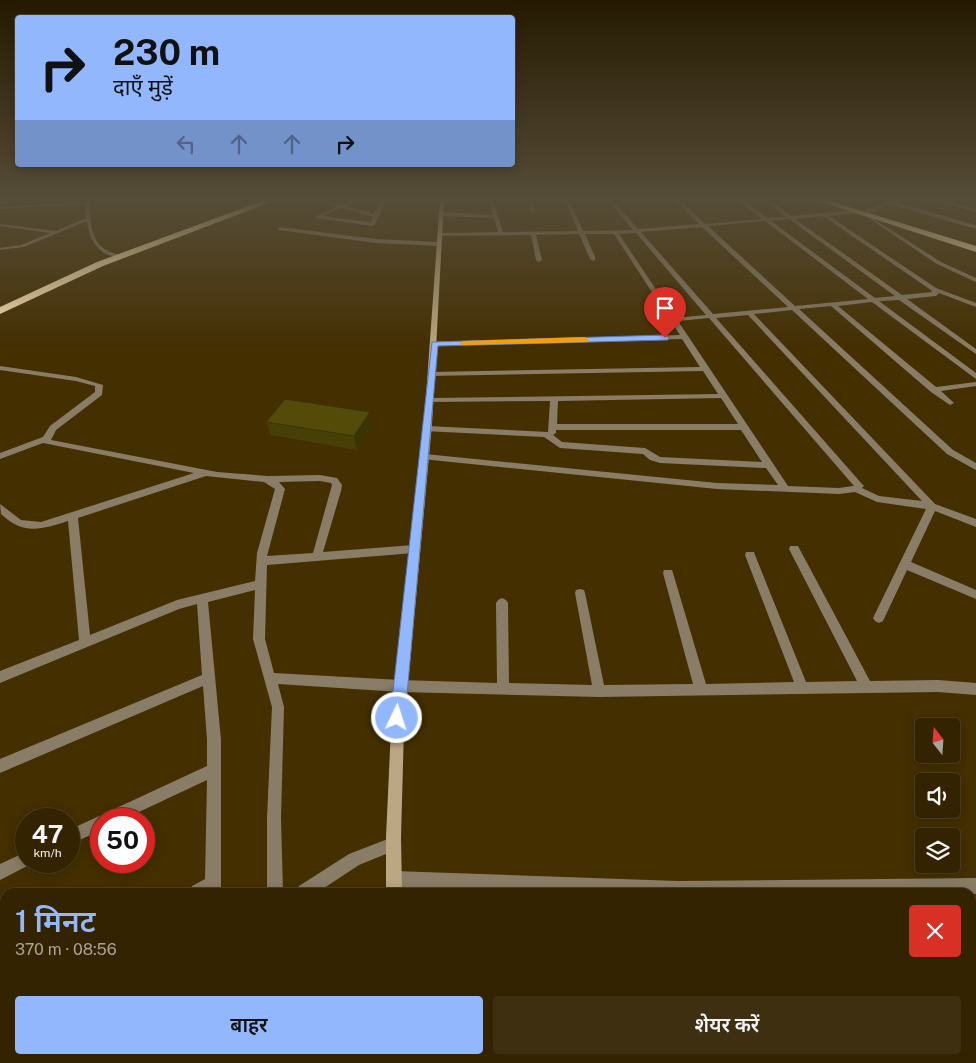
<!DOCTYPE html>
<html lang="hi">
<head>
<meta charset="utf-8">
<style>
	:root { --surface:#332301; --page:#3e2f10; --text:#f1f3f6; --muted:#a9a499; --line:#4e4023; --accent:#92b7fd }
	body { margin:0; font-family:"Public Sans","Noto Sans Devanagari",sans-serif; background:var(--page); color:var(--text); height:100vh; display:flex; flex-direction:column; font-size:19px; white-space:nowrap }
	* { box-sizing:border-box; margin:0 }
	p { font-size:16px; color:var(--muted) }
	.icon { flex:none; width:28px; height:28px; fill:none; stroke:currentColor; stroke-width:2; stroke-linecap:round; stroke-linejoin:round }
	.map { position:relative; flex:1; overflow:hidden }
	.side { position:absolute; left:0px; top:888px; width:976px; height:176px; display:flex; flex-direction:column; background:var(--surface); border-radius:15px 15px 0 0; box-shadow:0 2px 12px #0003,0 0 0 1px var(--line) }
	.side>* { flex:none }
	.top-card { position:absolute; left:15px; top:15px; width:500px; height:152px; border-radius:5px; box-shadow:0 2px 12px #0003,0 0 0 1px var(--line); background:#92b7fd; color:#111; overflow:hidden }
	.needle { width:32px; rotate:343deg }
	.controls { position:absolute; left:915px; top:718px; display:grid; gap:10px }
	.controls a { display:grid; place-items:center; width:45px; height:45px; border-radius:5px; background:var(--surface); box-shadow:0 2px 12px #0003,0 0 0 1px var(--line); font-size:25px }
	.speed { position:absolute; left:15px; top:808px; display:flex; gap:10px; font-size:25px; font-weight:700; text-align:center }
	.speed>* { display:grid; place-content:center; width:65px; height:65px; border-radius:50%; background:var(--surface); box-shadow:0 2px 12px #0003,0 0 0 1px var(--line); line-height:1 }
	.speed small { font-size:12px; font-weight:400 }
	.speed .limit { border:8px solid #d22; background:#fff; color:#111 }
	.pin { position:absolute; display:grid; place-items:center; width:42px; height:42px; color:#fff; margin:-51px -21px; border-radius:50% 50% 50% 0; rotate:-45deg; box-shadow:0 0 5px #0007 }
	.pin .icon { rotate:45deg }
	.me { position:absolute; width:55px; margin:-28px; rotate:4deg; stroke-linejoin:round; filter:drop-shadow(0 0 4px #0008) }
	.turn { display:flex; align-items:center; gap:18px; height:105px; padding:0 15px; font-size:22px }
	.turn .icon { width:65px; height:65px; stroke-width:2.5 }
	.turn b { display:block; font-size:35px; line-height:42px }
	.lanes { display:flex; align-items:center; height:48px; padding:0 15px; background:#0003; justify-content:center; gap:25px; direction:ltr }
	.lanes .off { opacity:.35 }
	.round { display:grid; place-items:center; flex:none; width:52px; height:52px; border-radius:5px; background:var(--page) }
	.summary { display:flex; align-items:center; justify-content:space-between; height:85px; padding:0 15px }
	h1 { font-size:30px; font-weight:600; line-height:38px; color:var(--accent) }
	.primary-button { display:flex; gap:10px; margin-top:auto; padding:10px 15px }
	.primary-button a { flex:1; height:58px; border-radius:5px; background:var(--accent); color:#111; font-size:20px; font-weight:600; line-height:58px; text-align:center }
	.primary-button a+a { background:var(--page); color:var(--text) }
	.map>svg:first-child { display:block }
</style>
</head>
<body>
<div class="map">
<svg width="976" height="1063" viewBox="0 0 976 1063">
	<rect width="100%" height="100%" fill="#442f01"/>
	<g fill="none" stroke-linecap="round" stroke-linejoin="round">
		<path fill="#8a7d67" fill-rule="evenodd" d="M0 200H6L0 203Z
			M85 200H89C90 214 90 236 101 246 106 251 113 253 119 255V257C98 256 89 239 87 221L24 247 0 250V248L21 245 50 233 0 226V224L56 231 86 218 85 204 0 209V207L85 202Z"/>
		<path fill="#8a7d67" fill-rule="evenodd" d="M317 200C325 200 335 206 343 205 349 204 353 200 359 200L347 206 374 214 382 200H386L375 224 372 226 316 218V216L337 207ZM342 208 373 217 370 222 324 216Z
			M489 200H493L503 232 578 231 565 200H569L583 231 633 230 608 200H612L638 229 699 224 674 200H679L705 224 762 219 738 200H743L767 218 786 217 764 200H769L791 216 854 210 856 213 829 216 936 288 976 303V307L939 293 936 296 907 299 976 349V354L899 300 879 301 976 373V379L872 302 838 306 936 387 976 382V386L941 391 954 403 950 405 931 392 831 306 799 309 953 450 976 463V470L947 454 792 310 754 314 935 504 976 519V527L935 511 911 562 976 590V599L907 570 883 621 879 623 875 621 873 618 926 509 877 502 855 492 839 494 717 489 422 459 421 457 422 455 425 454 717 483 778 485 766 468 660 463 650 460 643 454 560 448 544 437 424 431V427L427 426 548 432 550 401 427 402 426 400 430 398 718 394 703 371 429 376 428 374 432 372 700 367 682 339 432 346V342H435L680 335 614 234H585L596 259 593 261 590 259 579 234 536 235 542 260 539 262 536 260 531 235 438 236 437 235 440 233 498 232 494 218 441 216 438 214 441 212 493 215ZM823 216 931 290 932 292 902 295 795 219ZM789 219 895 296 875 298 771 221ZM765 221 868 299 795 306 708 226ZM702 227 788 307 713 314 641 232ZM636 233 706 315 675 318 619 234ZM748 315 922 501 879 496 862 488 864 486 862 484 716 318ZM709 318 854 486H853L839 488 788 486 678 321ZM721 398 738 424H557L558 401ZM556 430H741L762 462 660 457 645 448 562 442 553 435 556 433Z
			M527 200H531L536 213 531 212Z
			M878 200 891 201 976 225V229L889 204 866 214 941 262 976 278V282L937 264 864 215H859V213L884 203Z
			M932 200H939L976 209V212Z
			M280 227 376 239 439 242 442 244 439 246 376 243 278 230V228Z
			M0 366 76 377 103 385 102 395 56 430 51 440 217 472 268 476 320 475 337 478 342 485 341 491 323 552 414 545 418 546 419 549 418 552 414 553 267 565 265 639 274 673 400 680 497 683 496 603 498 600 502 598 506 600 508 603 509 683 592 685 575 593 576 590 580 589 584 590 585 593 604 685 693 684 663 573 664 570H672L673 573 706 684 794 682 745 555 746 552H754L755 555 806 682 857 681 789 549 790 546H798L870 681 938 680 976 683V695L938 692 599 697 400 692 278 684 284 707 281 818 283 892H267V818L272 707 253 639 255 590 208 602 221 740V892H190L192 886 205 879 207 780 124 819H101V830L69 845V830L207 766V740L203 686 0 773V759L202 675 197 604 179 609 0 683V671L79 640 68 521C42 529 24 536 1 514L0 504 21 520 41 522 194 473 43 443 0 459V453L43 437 50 426 95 392V386L76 381 0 370ZM206 476 264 482 275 489 257 553 255 581 177 600 90 635 78 518ZM320 481 331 483 332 485 313 553 267 556 285 489 279 482Z
			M393 837 398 839 400 844 398 849 359 865 318 892H297L299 886 349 854Z
			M26 852V861H33L31 864 0 880V864Z
			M394 871 678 881 976 878V894H971V892H557L394 887 389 884 386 879 389 874Z
			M5 1000V1019L0 1021V1002Z
			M971 1049H976V1063H964L962 1059H971Z
			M50 1059H72L70 1063H48Z
			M191 1059H209L208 1063H190Z
			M728 1059H882L880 1063H729Z"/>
		<path fill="#bba782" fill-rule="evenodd" d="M440 200H444L432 424 404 728 401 837 402 892H386V837L391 728 424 424Z
			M391 1059H409V1063H391Z"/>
		<path fill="#fee5b7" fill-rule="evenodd" d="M265 200H276L103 266 0 314V307L97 262Z
			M815 200H826L976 246V252Z"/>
	</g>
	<path fill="#474006" d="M370 412 372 426 357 450 271 435 266 422Z"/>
	<path fill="#3a3405" d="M370 412 372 426 357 450 354 436Z"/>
	<path fill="#534b07" stroke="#3a3405" d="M285 399 370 412 354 436 266 422Z"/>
	<linearGradient id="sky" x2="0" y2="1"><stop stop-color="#251a01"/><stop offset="0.57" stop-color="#564d38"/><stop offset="1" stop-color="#564d38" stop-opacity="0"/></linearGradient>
	<rect width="976" height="349" fill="url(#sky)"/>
	<path fill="#92b7fd" stroke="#5f77a4" d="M665 335 669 338 668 340 438 346 405 718 402 723 397 725 392 723 390 718 432 342Z"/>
	<path fill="#f59e0b" d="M585 337 589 340 588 342 464 345 459 343 464 341Z"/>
</svg>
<div class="controls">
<a><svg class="needle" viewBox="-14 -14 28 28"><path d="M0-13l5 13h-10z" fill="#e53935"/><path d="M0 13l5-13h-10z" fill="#a9a499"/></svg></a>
<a><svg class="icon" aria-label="sound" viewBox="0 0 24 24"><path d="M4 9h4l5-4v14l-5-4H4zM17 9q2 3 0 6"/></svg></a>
<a><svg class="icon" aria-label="layers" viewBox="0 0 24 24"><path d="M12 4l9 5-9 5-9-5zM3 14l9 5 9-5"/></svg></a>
</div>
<div class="speed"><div>47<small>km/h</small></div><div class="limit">50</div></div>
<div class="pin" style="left:665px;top:338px;background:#d93025"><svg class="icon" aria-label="arrive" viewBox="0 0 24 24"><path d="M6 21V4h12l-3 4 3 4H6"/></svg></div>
<svg class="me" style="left:397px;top:718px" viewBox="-20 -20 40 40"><circle r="17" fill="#92b7fd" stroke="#fff" stroke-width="3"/><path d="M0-11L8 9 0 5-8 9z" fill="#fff"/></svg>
<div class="top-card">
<div class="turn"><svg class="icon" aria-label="right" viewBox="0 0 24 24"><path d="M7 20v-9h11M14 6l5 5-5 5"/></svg><div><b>230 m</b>दाएँ मुड़ें</div></div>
<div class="lanes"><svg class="icon off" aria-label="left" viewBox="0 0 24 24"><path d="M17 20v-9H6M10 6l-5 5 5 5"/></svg><svg class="icon off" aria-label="ahead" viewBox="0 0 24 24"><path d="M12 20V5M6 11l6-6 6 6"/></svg><svg class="icon off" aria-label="ahead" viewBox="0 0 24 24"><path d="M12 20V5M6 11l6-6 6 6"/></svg><svg class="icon" aria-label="right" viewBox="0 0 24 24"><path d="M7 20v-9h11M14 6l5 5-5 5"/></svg></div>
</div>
<section class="side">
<div class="summary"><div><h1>1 मिनट</h1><p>370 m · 08:56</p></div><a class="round" style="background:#d93025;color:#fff"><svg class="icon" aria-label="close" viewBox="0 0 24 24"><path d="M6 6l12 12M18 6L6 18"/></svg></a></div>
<div class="primary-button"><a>बाहर</a><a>शेयर करें</a></div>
</section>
</div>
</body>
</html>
